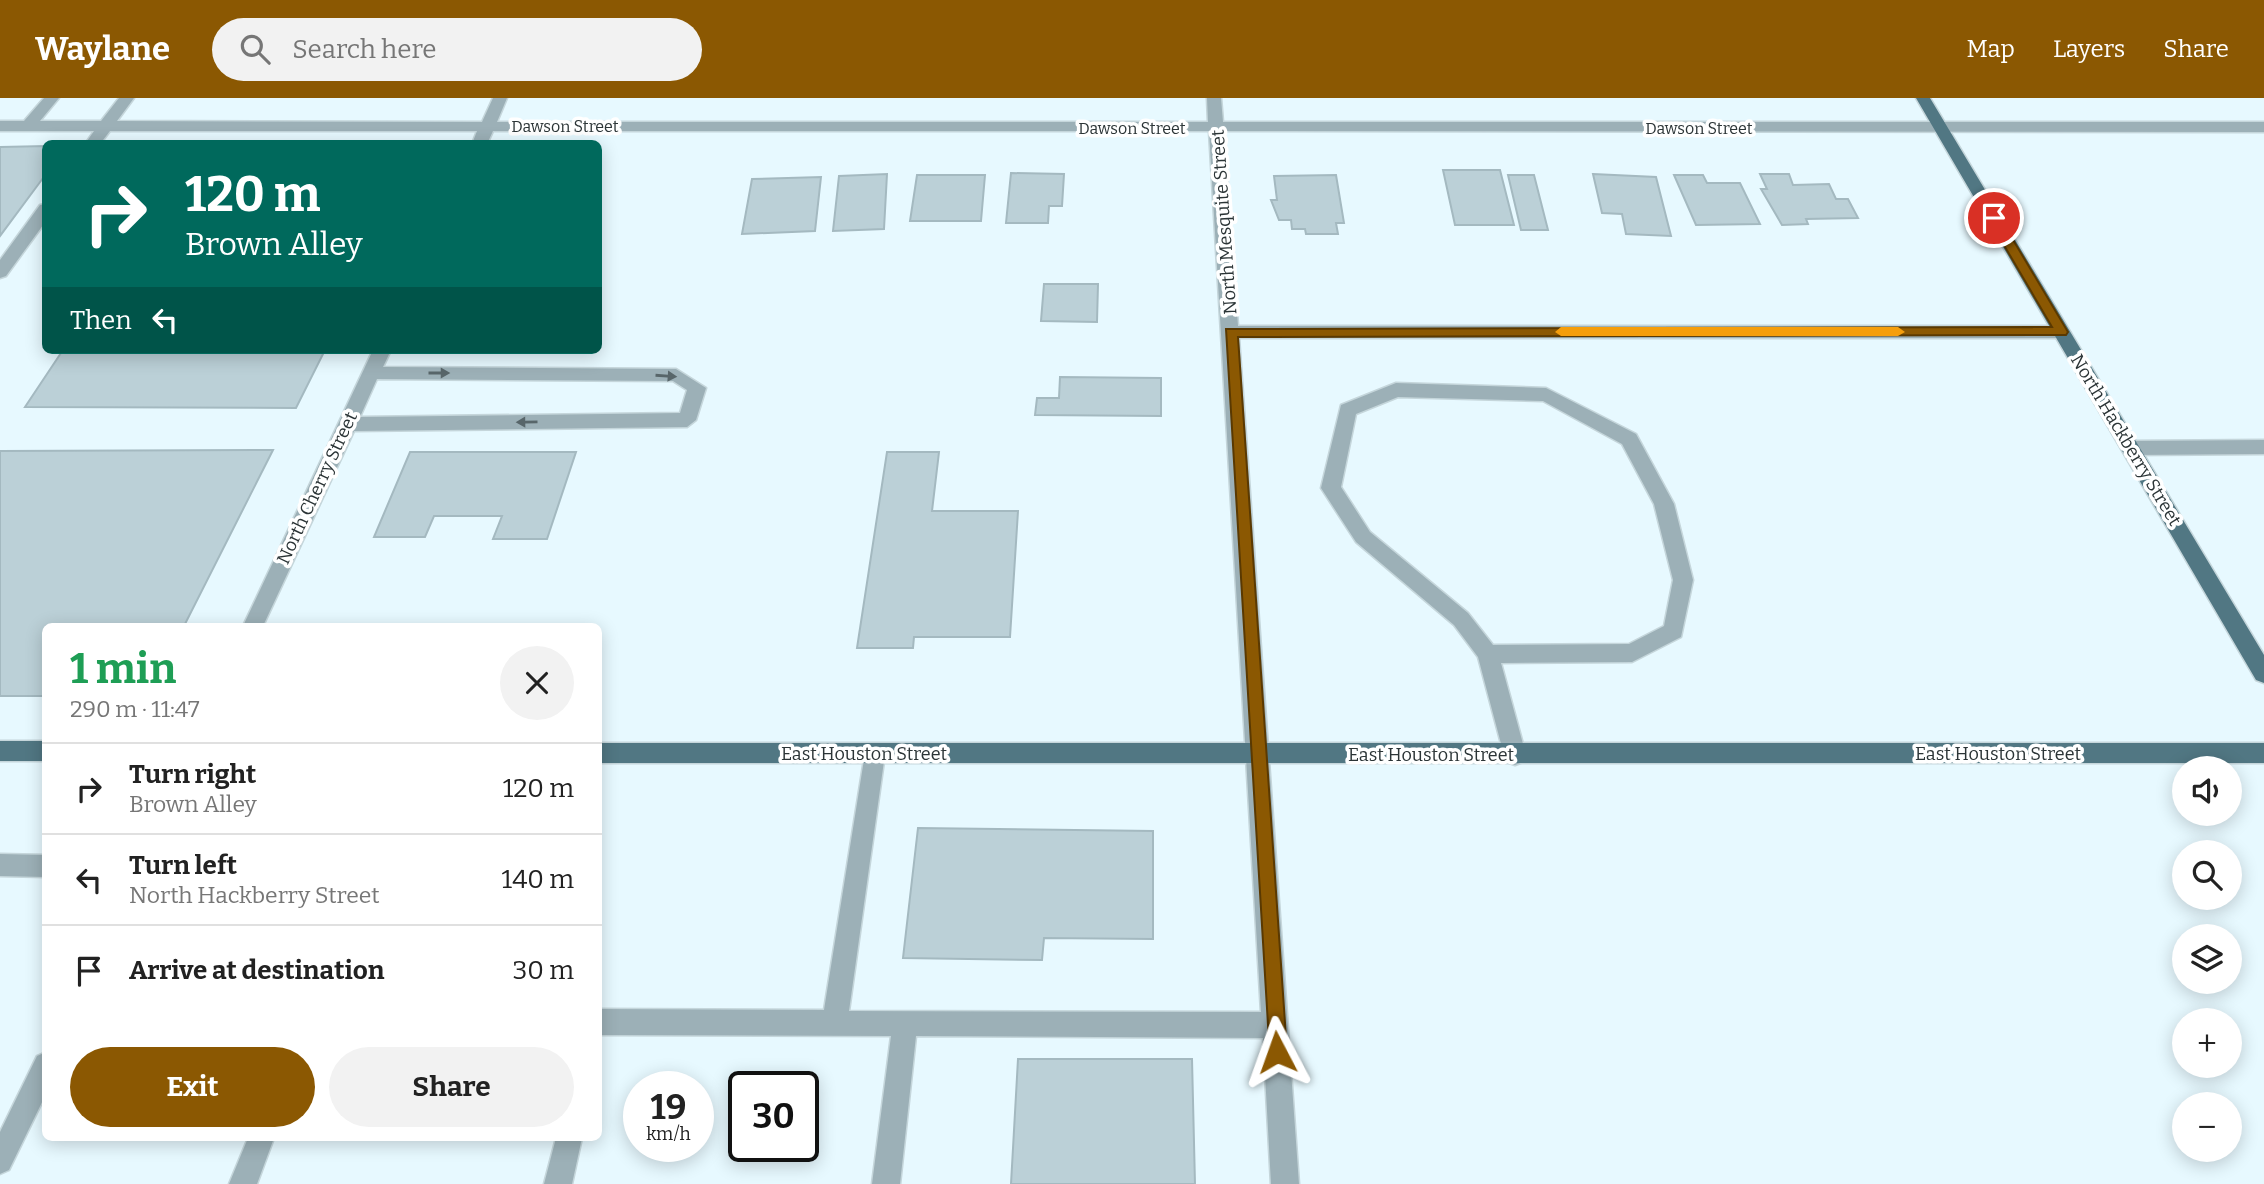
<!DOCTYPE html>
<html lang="en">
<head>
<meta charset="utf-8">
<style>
	:root { --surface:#fff; --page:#f2f2f2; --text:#222; --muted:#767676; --line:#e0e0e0; --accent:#8b5802 }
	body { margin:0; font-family:Bitter,serif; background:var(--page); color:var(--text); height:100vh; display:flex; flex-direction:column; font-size:26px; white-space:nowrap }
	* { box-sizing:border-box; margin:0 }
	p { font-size:23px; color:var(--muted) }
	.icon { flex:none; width:38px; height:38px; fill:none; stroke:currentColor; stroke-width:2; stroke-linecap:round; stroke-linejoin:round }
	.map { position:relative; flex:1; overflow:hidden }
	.details { position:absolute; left:42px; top:525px; width:560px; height:518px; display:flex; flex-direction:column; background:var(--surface); border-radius:10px; box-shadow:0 4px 18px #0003 }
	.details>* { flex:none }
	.hud { position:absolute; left:42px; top:42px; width:560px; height:214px; border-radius:10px; box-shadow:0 4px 18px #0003; background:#00695c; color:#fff; overflow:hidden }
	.buttons { position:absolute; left:2172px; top:658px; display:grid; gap:14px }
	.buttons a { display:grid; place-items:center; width:70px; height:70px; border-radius:50%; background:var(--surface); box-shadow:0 4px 18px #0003; font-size:35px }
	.speed { position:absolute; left:623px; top:973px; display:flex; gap:14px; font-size:35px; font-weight:700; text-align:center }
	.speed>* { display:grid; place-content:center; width:91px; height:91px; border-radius:50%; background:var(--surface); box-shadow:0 4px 18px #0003; line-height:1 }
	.speed small { font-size:18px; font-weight:400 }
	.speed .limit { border:4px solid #111; border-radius:10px; background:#fff; color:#111 }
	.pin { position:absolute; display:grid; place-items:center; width:60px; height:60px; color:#fff; margin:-30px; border:4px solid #fff; border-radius:50%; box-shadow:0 2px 7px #0007 }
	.me { position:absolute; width:77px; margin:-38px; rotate:356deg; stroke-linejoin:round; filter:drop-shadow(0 0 5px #0008) }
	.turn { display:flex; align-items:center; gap:24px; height:147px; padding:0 28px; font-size:32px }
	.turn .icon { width:91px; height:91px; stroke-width:2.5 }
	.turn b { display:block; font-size:49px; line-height:60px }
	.then { display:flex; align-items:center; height:66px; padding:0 28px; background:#0003; gap:14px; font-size:26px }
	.round { display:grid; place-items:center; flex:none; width:74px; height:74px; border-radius:37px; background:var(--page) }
	.summary { display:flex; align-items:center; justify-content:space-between; height:119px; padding:0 28px }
	h1 { font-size:42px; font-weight:700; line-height:52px; color:#1e9e55 }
	.button { display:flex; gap:14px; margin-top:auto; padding:14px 28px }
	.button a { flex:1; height:80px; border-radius:42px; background:var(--accent); color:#fff; font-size:28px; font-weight:700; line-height:80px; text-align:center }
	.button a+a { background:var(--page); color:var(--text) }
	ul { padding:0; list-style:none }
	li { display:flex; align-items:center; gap:21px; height:91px; padding:0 28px; border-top:2px solid var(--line) }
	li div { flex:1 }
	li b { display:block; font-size:26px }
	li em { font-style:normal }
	header { display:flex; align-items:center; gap:42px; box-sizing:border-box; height:98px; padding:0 35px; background:var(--accent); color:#fff }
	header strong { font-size:33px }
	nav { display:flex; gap:38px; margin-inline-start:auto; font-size:24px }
	.search { width:490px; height:63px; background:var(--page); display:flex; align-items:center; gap:18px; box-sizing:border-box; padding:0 24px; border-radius:38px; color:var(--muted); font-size:26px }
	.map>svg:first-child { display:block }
</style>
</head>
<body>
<header>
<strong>Waylane</strong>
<div class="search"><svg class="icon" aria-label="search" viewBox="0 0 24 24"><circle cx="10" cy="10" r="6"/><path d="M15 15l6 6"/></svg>Search here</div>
<nav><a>Map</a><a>Layers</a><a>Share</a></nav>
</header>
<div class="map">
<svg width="2264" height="1086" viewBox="0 0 2264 1086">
	<rect width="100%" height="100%" fill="#e7f9ff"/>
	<path fill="#bbd0d7" stroke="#a4b9c0" stroke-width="2" d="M46 48V76L0 138V49Z
		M1443 72H1500L1514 127H1455Z
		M1011 75 1064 76 1062 108H1049L1048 125H1006Z
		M887 76 884 131 833 133 839 78Z
		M1593 76 1656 79 1671 138 1626 136 1622 116 1602 115Z
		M1760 76H1789L1793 87 1829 86 1836 101H1848L1858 120 1806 121 1808 126 1782 127 1761 91H1767Z
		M917 77H985L981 123H910Z
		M1336 77 1344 125H1336L1338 136H1306L1305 131H1292L1291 122H1279L1271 102H1277L1274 78Z
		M1508 77H1534L1548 132H1521Z
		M1674 77H1703L1707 85H1740L1760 126 1696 127Z
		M821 79 815 133 742 136 752 81Z
		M1044 186H1098L1097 224 1041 223Z
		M63 252H325L296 310 25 309Z
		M1060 279 1161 280V318L1035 317 1037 300H1059Z
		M273 352 184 528H46V598H0V353Z
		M410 354H576L547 441H493L502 418H434L425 439H374Z
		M887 354H939L932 413H1018L1010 539H914L913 550H857Z
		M918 730 1153 733V841L1044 840 1042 862 903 860Z
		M1018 961H1192L1195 1086H1011Z"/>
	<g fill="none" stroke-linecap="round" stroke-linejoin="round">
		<defs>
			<path id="minor" d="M44 0H59L40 23H101L119 0H134L117 23 482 24 493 0H507L497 24H1208L1207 0H1221L1223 24H2264V34L1224 33 1238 228H2061L2070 234 2061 240H1239L1299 1086H1271L1263 940 916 938 900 1086H872L891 938 598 937V911L824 912 866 649 874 646 882 649 885 656 849 913 1261 914 1209 33H493L487 46H472L477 33H110L100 46H85L94 33H0V23H24Z
				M46 106V123L6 178 0 180V162L40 107Z
				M373 252H391L383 269 676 271 706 290 696 322 687 329 354 333 263 528H243ZM377 281 673 283 687 292 680 315 360 319Z
				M1396 285 1546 290 1636 336 1674 406 1693 482 1681 539 1632 564 1501 565 1526 657 1523 664 1515 667 1507 664 1504 657 1478 559 1454 527 1356 444 1321 390 1341 307ZM1398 299 1543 303 1622 346 1654 406 1673 482 1664 528 1629 546 1493 547 1468 515 1370 434 1341 389 1356 316Z
				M2264 342V356L2130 357 2121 350 2130 343Z
				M0 756 46 757V779L0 778Z
				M46 954V996L9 1072 0 1076V1034L37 958Z
				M248 1040H274L257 1086H229Z
				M556 1040H582L572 1086H544Z"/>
			<path id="major" d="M1916 0H1930L2264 557V585L2256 582Z
				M0 643H46V663H0Z
				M598 645H2264V665H598Z"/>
		</defs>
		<use href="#minor" stroke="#c5d6db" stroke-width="3"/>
		<use href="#major" stroke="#c5d6db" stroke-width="3"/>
		<use href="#minor" fill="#9cb0b7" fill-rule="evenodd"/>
		<use href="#major" fill="#517783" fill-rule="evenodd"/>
	</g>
	<defs><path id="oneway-solid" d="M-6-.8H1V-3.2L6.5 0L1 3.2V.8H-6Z" transform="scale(1.75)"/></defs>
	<g fill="#58666a">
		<use href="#oneway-solid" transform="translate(439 275)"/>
		<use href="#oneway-solid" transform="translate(666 278) rotate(4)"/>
		<use href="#oneway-solid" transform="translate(527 324) rotate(179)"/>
	</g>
	<path fill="#8b5802" stroke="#5a3901" stroke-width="2" d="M1990 117 2000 120 2068 234 2066 237 1238 239 1287 954 1284 960 1277 963 1270 960 1226 231 2052 229 1988 120Z"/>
	<path fill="#f59e0b" d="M1561 229H1898L1905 234 1898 238H1561L1555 234Z"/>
	<g text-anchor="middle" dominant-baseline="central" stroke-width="7" stroke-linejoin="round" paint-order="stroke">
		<g font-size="16" fill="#2b3436" stroke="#fff">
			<text x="565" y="28">Dawson Street</text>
			<text x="1132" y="30">Dawson Street</text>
			<text x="1699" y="30">Dawson Street</text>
		</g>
		<g font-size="18" fill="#2b3436" stroke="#fff">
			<text transform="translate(1224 124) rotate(-94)">North Mesquite Street</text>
			<text transform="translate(2126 342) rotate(59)">North Hackberry Street</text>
			<text transform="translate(317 390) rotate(-65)">North Cherry Street</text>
			<text x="864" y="656">East Houston Street</text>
			<text x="1998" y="656">East Houston Street</text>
			<text x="1431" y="657">East Houston Street</text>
		</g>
	</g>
</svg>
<div class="buttons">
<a><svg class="icon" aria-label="sound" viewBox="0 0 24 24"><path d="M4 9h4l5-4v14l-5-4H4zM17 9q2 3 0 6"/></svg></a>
<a><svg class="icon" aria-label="search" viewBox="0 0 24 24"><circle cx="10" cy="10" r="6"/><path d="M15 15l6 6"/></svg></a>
<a><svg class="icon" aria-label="layers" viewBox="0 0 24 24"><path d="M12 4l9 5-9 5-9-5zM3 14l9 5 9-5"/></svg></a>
<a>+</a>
<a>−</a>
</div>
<div class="speed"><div>19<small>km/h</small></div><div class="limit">30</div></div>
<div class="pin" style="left:1994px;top:120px;background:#d93025"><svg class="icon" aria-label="arrive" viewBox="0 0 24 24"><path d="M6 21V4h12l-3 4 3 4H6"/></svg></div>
<svg class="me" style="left:1277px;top:954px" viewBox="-20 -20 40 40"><path d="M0-17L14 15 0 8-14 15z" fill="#8b5802" stroke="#fff" stroke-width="4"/></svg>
<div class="hud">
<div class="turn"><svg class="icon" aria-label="right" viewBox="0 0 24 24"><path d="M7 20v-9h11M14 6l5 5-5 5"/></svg><div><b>120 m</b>Brown Alley</div></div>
<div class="then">Then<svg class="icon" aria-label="left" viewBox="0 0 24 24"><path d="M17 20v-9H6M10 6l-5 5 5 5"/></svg></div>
</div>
<section class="details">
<div class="summary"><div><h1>1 min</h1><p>290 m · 11:47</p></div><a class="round"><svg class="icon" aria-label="close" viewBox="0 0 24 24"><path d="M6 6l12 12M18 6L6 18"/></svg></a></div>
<ul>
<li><svg class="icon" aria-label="right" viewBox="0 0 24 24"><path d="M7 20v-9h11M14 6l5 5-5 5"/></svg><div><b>Turn right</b><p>Brown Alley</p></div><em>120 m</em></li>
<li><svg class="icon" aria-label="left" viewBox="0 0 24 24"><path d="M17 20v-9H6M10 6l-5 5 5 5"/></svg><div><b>Turn left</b><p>North Hackberry Street</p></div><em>140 m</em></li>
<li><svg class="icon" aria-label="arrive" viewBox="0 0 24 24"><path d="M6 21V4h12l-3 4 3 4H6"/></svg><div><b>Arrive at destination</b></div><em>30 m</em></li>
</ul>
<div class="button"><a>Exit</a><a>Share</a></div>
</section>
</div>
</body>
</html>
